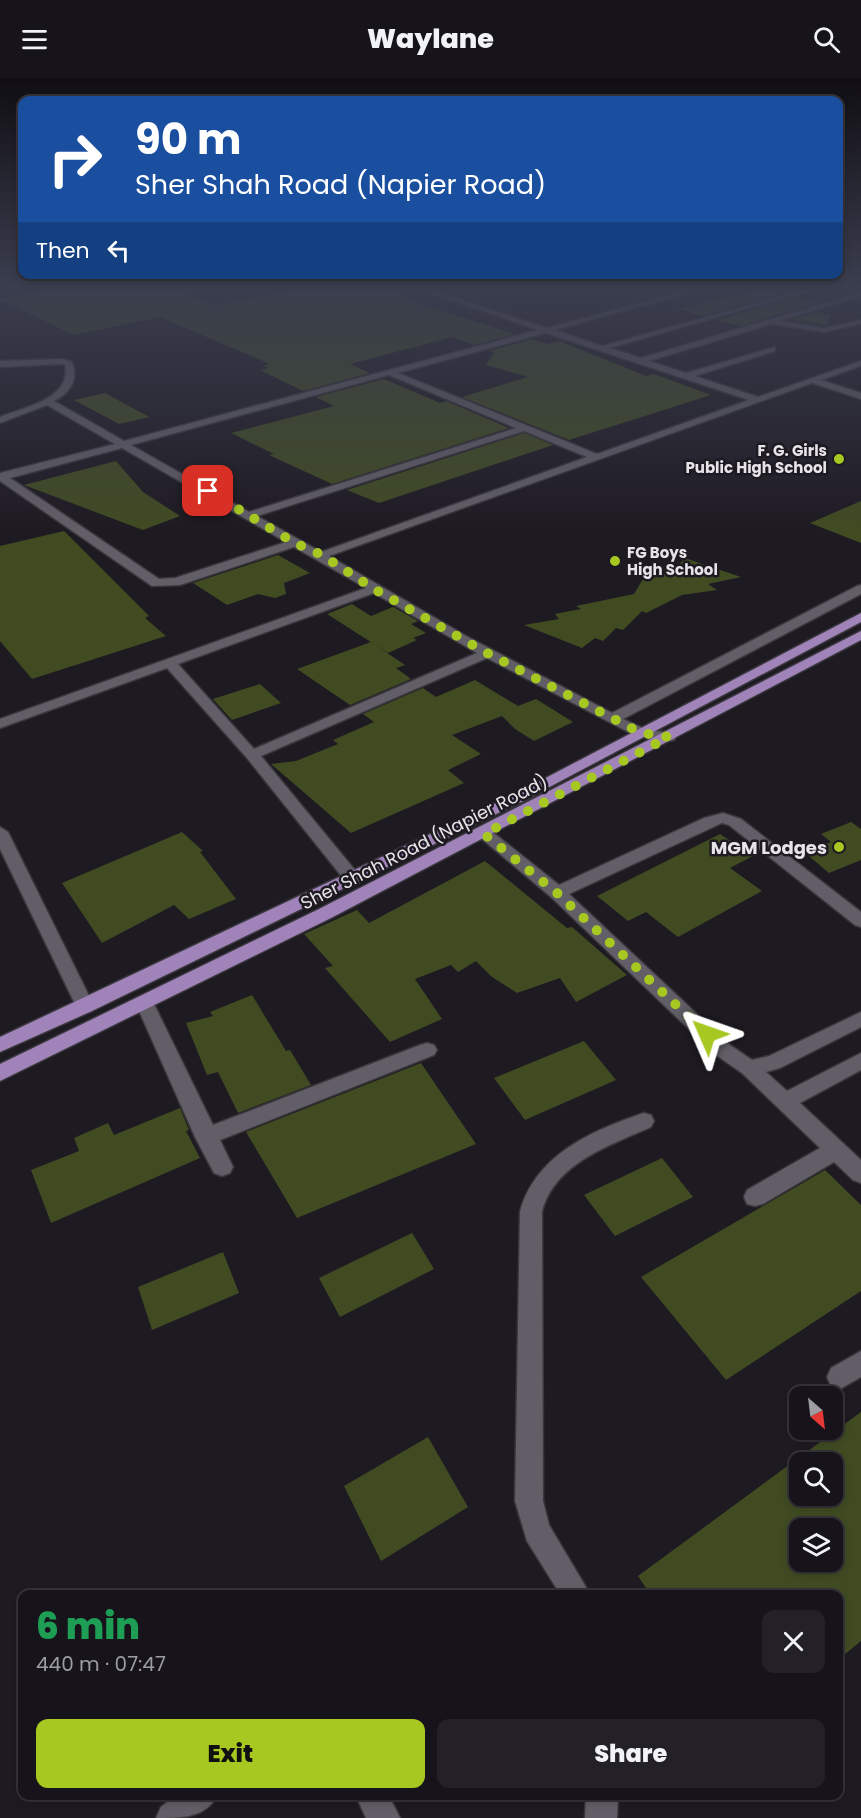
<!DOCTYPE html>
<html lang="en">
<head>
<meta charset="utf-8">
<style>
	:root { --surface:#16141a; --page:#232127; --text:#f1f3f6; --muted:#9e9ea2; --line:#353339; --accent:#a6c821 }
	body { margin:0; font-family:Poppins,sans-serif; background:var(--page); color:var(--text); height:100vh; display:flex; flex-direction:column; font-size:22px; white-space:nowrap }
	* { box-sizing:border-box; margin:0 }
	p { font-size:20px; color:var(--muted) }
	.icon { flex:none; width:33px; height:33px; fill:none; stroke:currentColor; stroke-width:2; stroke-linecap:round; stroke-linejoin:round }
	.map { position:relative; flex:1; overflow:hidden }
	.sheet { position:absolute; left:18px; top:1512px; width:825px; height:210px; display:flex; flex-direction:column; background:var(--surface); border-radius:12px; box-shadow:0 3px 9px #0003,0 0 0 2px var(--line) }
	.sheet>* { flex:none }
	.hud { position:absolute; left:18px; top:18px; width:825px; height:183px; border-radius:12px; box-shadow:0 3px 9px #0003,0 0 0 2px var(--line); background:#1a4fa0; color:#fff; overflow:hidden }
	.needle { width:39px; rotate:152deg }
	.fabs { position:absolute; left:789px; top:1308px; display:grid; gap:12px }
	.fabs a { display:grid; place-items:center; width:54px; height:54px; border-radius:12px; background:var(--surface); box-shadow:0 3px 9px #0003,0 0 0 2px var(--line); font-size:30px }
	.pin { position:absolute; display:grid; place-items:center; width:51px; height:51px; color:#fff; margin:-26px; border-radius:12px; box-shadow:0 3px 9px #0006 }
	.me { position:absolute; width:66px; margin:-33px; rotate:313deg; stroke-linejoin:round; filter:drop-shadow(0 0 4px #0008) }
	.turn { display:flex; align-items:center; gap:21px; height:126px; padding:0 18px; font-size:27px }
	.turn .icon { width:78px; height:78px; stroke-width:2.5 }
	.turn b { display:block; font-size:42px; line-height:51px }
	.then { display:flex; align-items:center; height:57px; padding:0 18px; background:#0003; gap:12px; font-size:22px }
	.round { display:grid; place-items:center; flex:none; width:63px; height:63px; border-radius:12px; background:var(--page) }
	.overview { display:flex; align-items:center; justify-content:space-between; height:102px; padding:0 18px }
	h1 { font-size:36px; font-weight:800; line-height:45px; color:#1e9e55 }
	.action { display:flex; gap:12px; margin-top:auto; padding:12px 18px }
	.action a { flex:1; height:69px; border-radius:12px; background:var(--accent); color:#111; font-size:24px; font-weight:800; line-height:69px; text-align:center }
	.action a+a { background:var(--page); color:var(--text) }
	header { display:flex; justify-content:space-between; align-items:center; height:78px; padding:0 18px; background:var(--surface); font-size:27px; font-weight:800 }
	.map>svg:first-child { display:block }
</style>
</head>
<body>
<header><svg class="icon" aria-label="menu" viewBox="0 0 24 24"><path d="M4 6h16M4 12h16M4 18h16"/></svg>Waylane<svg class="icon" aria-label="search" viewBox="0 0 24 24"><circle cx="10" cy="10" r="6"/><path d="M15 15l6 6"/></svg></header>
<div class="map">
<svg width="861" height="1740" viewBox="0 0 861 1740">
	<rect width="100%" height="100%" fill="#1e1a22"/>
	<path fill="#404b22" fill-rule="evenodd" d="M53 211H189L190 218 214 228 302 211H403L404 221 515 256 474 267 452 259 350 286 370 295 303 313 260 292 269 290 263 288 270 286 160 239 73 257 0 221Z
		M761 211 782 216 703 238 679 231Z
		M796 219 818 225 740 248 717 242Z
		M817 234 830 237 828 247 789 242Z
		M532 261 548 266 559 263 646 298 654 296 711 317 569 362 462 319 528 299 486 287 494 275 489 273Z
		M384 301 440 325 446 323 509 350 332 406 269 377 274 376 231 355 334 328 316 319Z
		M105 315 125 326 150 339 119 346 74 322Z
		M524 355 553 367 379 425 347 412Z
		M116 383 143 414 180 438 143 452 24 407Z
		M861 423V465L810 445Z
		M64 453 149 538 145 540 166 558 32 601 0 563V468Z
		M278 477 310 495 284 505 286 516 275 520 258 516 227 527 193 505Z
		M685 480 741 499 708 506 717 512 682 517 646 535 642 533 623 552 616 550 603 563 595 560 582 570 524 547 559 541 555 536 581 531 576 528 634 516 646 496 653 499 665 487 675 491Z
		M352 526 371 538 393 529 418 543 411 546 426 555 413 560 417 562 388 575 327 536Z
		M371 564 405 587 396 590 411 601 350 627 297 591Z
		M475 602 518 628 536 621 573 644 534 663 515 651 502 638 452 657 481 676 448 692 464 705 351 755 271 686 296 683 338 666 333 662 374 644 363 636 423 610 436 619Z
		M260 606 281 625 232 642 213 621Z
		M851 744 861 751V782L829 795 804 774 831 764 821 756Z
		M182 754 203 773 200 774 236 821 189 841 174 827 102 865 62 805Z
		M720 756 753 778 730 790 762 813 678 859 646 834 628 843 597 818Z
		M485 783 567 850 572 849 627 897 576 924 560 900 517 915 492 899 476 883 458 894 451 887 415 901 442 941 390 964 325 890 333 888 304 856 357 832 369 845Z
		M252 917 286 973 290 972 311 1007 238 1035 218 994 207 997 186 945 213 938 210 934Z
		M584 963 616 1002 525 1042 494 1000Z
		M421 985 476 1066 297 1140 246 1054Z
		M180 1030 189 1052 186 1053 200 1080 51 1145 31 1092 79 1073 74 1060 108 1045 114 1057Z
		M662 1080 693 1119 615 1158 584 1117Z
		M825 1092 861 1127V1213L726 1302 641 1199Z
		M412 1155 434 1191 340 1239 319 1200Z
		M223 1174 239 1215 152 1252 138 1209Z
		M861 1334V1563L838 1582V1516H650L638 1498ZM800 1384H832V1418H800ZM800 1450H832V1484H800Z
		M428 1359 468 1429 381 1483 344 1408Z"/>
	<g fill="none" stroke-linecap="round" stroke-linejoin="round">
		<defs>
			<path id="minor" d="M419 211H428L547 250 693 211H703L555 252 602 268 806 211H816L610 270 641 280 861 214V218L779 243 824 250 861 242V246L824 254 772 246 649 283 686 295 775 269V273L695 298 758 319 861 283V288L821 302 861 315V321L812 305 329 478 466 558 612 635 857 508 861 507V516L623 641 645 651 674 656 676 659 674 662 669 663 636 658 487 580 261 678 359 797 361 801 359 805H347L247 680 167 590 0 650V641L366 510 294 469 180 507 152 508 0 403V395L115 366 47 327 0 345V339C24 329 72 321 65 287L62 286 0 289V283L63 281 72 284C79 302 70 315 54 323L124 363 538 252ZM546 255 749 322 597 376 398 295ZM389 297 516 350 249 434 131 367ZM524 353 587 379 321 474 257 438ZM122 370 286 464 175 500 159 501 10 400ZM374 515 477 575 254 671 178 586Z
				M723 735 741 741 861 834V849L855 847 729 747 722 745 569 816 730 967 752 982 769 978 861 934V949L780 990 766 994 787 1013 861 975V992L800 1025 861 1082V1105L853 1102 834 1084 763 1126 755 1128 747 1126 744 1119 747 1112 820 1070 742 995 716 977 551 819 476 756 478 752H490L559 807 704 740Z
				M0 749 8 754 94 928 92 933 85 935 78 933 76 928 0 771Z
				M145 919 152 921 154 926 213 1047 420 967 427 965 434 967 437 972 434 977 220 1062 233 1089 230 1095 222 1098 214 1095 195 1059 136 926 138 921Z
				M644 1035 651 1037 654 1043 651 1049C611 1067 554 1085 542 1134L543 1423 549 1447 590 1516H560L527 1463 515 1423 520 1134C535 1077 593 1052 644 1035Z
				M861 1273V1299L840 1311 831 1308 827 1299 831 1290Z
				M175 1718H217C205 1740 182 1740 156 1740L161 1729Z
				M356 1718H389L400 1740H366Z
				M586 1718H618L617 1740H585Z"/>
			<path id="major" d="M861 535V544L523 723 92 933 0 974V959L513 717Z
				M861 553V562L331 840 0 1003V986L319 831Z"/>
		</defs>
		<use href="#minor" stroke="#39363c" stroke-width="3"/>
		<use href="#major" stroke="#39363c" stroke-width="3"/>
		<use href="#minor" fill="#625e67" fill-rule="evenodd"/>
		<use href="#major" fill="#9f83b9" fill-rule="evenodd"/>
	</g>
	<linearGradient id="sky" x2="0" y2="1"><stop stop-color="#100e13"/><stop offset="0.46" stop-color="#3b3e4f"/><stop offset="1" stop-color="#3b3e4f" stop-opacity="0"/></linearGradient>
	<rect width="861" height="454" fill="url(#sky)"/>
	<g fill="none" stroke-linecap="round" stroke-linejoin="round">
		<path stroke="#a6c821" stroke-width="10" stroke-dasharray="0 18" d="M208 413 295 465 322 477 374 511 487 575 641 655 669 659 484 756 557 815 707 956"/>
	</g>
	<g fill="#a6c821" stroke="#1e1a22" stroke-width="2">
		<circle cx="839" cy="381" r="6"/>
		<circle cx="615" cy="483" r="6"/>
		<circle cx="839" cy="769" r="6"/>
	</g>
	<g text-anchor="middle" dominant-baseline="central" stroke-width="5" stroke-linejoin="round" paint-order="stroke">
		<g font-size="15" font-weight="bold" fill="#e6e4e9" stroke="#1e1a22" text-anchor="end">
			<text x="827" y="372">F. G. Girls<tspan x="827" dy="17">Public High School</tspan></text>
			<text x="627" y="474" text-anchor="start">FG Boys<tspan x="627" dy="17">High School</tspan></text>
		</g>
		<g font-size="18" fill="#e6e4e9" stroke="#1e1a22">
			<text transform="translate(424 764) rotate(-27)">Sher Shah Road (Napier Road)</text>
		</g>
		<g font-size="18" font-weight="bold" fill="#e6e4e9" stroke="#1e1a22" text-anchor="end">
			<text x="827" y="769">MGM Lodges</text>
		</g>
	</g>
</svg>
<div class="fabs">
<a><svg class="needle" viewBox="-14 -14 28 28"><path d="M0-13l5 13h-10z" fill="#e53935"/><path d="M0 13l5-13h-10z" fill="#9e9ea2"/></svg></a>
<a><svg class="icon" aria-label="search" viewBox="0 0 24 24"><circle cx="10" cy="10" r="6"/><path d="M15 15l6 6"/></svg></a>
<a><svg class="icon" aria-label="layers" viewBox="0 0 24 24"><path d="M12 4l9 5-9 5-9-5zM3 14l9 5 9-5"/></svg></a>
</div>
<div class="pin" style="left:208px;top:413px;background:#d93025"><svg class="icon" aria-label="arrive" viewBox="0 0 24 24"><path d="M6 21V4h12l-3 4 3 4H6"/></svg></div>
<svg class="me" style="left:707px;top:956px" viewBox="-20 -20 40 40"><path d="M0-17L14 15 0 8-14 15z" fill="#a6c821" stroke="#fff" stroke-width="4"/></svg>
<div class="hud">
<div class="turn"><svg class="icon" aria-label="right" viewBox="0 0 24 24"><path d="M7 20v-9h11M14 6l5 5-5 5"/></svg><div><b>90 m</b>Sher Shah Road (Napier Road)</div></div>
<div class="then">Then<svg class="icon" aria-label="left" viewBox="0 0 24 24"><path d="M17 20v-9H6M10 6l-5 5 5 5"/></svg></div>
</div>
<section class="sheet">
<div class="overview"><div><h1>6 min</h1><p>440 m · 07:47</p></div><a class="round"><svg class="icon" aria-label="close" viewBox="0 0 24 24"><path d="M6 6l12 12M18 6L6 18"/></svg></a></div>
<div class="action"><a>Exit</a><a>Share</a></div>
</section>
</div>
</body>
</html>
